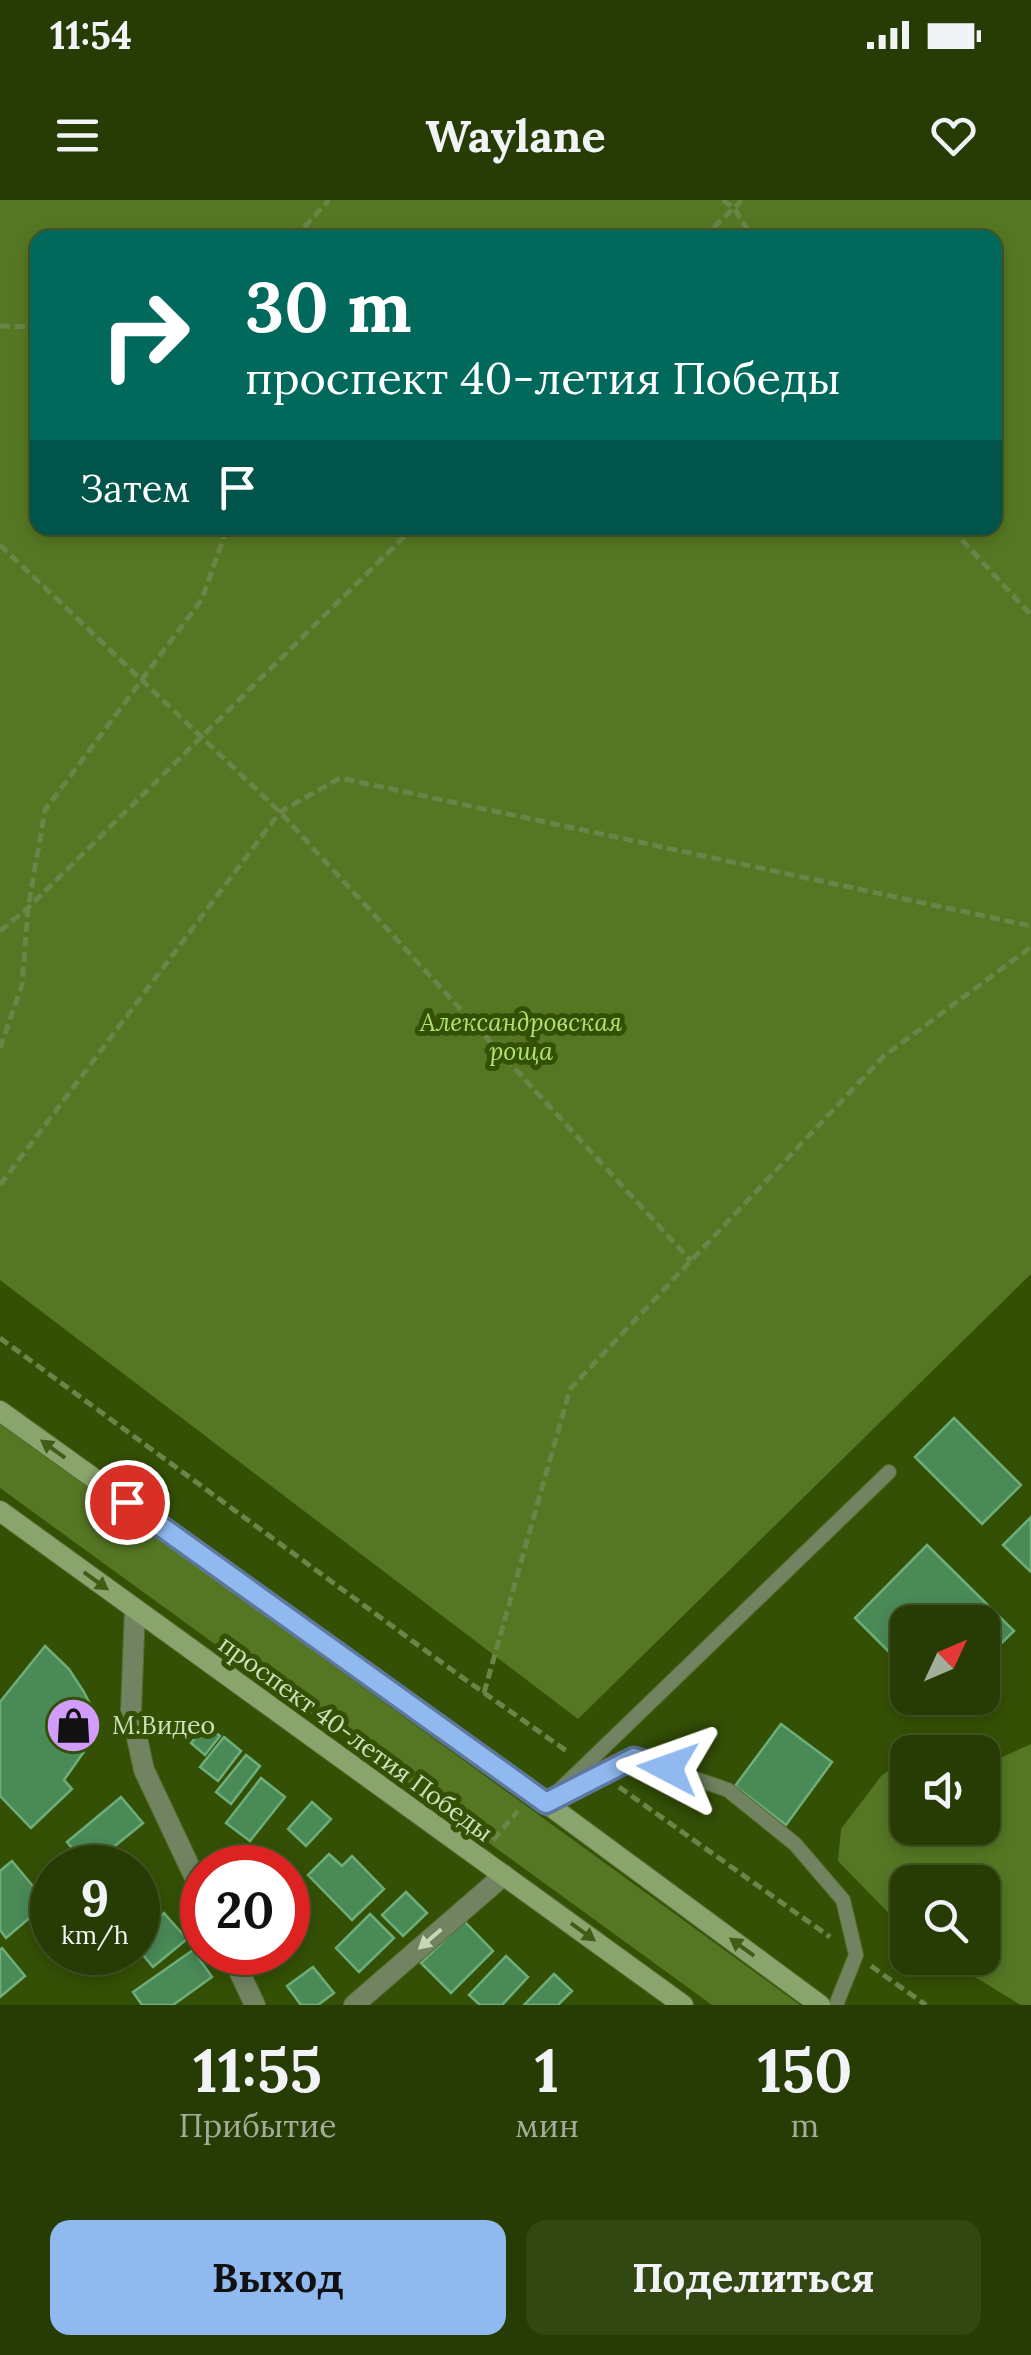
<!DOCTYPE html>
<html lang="ru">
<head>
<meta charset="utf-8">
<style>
	:root { --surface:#273c04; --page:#334713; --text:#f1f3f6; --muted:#a4ad9a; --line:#435626; --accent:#90b9f0 }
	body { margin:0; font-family:Lora,serif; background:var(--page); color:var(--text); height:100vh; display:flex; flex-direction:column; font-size:38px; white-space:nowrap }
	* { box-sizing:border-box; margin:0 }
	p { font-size:32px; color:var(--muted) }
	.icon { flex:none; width:55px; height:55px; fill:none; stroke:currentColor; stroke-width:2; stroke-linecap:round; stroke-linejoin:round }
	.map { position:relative; height:1805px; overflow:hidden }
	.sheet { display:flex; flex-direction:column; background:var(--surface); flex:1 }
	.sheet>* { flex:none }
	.top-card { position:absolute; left:30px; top:30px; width:972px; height:305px; border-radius:20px; box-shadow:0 5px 15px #0003,0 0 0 2px var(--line); background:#00695c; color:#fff; overflow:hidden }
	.needle { width:65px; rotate:46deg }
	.controls { position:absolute; left:890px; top:1405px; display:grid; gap:20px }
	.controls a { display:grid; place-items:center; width:110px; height:110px; border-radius:20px; background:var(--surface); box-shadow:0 5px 15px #0003,0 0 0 2px var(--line); font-size:50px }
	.speed { position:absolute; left:30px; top:1645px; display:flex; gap:20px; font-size:50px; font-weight:700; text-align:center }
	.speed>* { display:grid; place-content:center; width:130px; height:130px; border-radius:50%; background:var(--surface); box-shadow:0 5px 15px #0003,0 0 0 2px var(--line); line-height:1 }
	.speed small { font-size:25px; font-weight:400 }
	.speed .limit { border:15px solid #d22; background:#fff; color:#111 }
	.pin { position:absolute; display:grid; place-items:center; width:85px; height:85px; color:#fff; margin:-42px; border:5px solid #fff; border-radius:50%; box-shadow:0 2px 10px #0007 }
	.me { position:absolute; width:110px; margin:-55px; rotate:274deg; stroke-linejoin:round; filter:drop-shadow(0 0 8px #0008) }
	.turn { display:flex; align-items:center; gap:35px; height:210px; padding:0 50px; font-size:45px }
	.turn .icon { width:130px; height:130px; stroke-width:2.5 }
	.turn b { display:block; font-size:70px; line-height:85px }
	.then { display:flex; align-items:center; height:95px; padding:0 50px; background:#0003; gap:20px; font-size:38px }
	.eta { display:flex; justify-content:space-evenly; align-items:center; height:170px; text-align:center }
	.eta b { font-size:60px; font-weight:700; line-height:70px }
	.primary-button { display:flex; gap:20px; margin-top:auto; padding:20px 50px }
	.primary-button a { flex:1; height:115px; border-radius:20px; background:var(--accent); color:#111; font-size:40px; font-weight:700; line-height:115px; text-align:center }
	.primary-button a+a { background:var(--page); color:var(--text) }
	.status { display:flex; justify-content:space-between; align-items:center; height:70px; padding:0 50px; background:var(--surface); direction:ltr }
	.status svg { height:28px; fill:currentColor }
	header { display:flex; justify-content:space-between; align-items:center; height:130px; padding:0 50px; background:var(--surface); font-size:45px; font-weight:700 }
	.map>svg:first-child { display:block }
</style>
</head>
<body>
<div class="status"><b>11:54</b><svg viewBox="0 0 49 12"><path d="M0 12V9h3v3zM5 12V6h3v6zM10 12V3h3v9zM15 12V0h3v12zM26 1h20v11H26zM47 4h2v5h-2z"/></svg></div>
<header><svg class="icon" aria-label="menu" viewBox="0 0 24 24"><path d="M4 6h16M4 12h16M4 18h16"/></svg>Waylane<svg class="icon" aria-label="heart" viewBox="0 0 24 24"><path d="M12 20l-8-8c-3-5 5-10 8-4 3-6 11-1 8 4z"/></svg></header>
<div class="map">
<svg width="1031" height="1805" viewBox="0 0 1031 1805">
	<rect width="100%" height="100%" fill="#345005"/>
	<path fill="#557723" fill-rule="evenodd" d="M0 0H1031V1074L578 1519 0 1080ZM38 38H995V328H38Z
		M0 1223 800 1805H712L0 1288Z
		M1031 1544V1805H1021L944 1758H982V1682H908L907 1732 838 1661 841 1629 882 1575 907 1559 908 1628H982L983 1563 987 1564Z"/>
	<path fill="#4a8a57" stroke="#6eae7a" stroke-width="2.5" d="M954 1218 1021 1285 982 1324 915 1257Z
		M1031 1317V1372L1003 1345Z
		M927 1345 1014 1431 982 1462V1422H908V1471L855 1418Z
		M45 1446 69 1469 84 1492 95 1514V1536L64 1580 72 1589 31 1628 0 1596V1502Z
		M781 1524 832 1562 786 1625 735 1586Z
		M206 1525 220 1536 205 1555 191 1543Z
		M224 1537 241 1551 218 1581 200 1567Z
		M246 1555 260 1566 231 1604 216 1592Z
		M261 1578 285 1597 250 1641 226 1623Z
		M121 1597 143 1623 88 1668 67 1642Z
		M312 1602 331 1619 306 1646 288 1629Z
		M329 1654 342 1666 352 1656 384 1689 352 1720 308 1675Z
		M12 1661 47 1703 6 1738 0 1730V1671Z
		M138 1675 152 1693 138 1704Z
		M406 1692 427 1713 403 1736 382 1715Z
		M164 1713 187 1739 153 1767 138 1749V1736Z
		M370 1714 394 1738 359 1772 336 1748Z
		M464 1721 493 1751 451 1793 421 1763Z
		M2 1748 25 1776 0 1797V1750Z
		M193 1750 212 1777 173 1805H142L133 1792Z
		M506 1756 528 1777 502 1805H480L469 1795Z
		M313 1767 334 1793 318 1805H301L287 1786Z
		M554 1774 572 1791 558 1805H524Z"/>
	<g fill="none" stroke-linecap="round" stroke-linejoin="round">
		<defs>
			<path id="service" d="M556 1598 635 1558 728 1590 795 1644 843 1700 856 1755 836 1805
				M546 1603 889 1272"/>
			<path id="minor" d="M135 1409 131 1510 144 1570 202 1693
				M230 1752 255 1805
				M354 1805 504 1675"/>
			<path id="secondary" d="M0 1211 546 1603 820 1805
				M0 1311 683 1805"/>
		</defs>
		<use href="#service" stroke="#536d2a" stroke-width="16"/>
		<use href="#minor" stroke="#536d2a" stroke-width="22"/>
		<use href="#secondary" stroke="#536d2a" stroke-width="22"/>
		<path stroke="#6b8447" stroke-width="5" stroke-dasharray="10 5" stroke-linecap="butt" d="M723 0 734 8 753 38
			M294 38 329 0
			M703 38 742 0
			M0 126 38 127
			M953 328 961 339 1031 415
			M0 345 280 612 691 1061
			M0 731 28 708 413 328
			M0 848 22 785 28 708 45 610 202 399 227 328
			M0 985 280 612 340 578 1031 726
			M0 1138 456 1473 568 1552
			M484 1493 570 1189 884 856 1031 747
			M619 1587 830 1737
			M493 1640 518 1611
			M871 1766 926 1805"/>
		<use href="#service" stroke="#728361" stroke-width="14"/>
		<use href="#minor" stroke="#728361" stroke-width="20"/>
		<use href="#secondary" stroke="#8aa46e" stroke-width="20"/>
	</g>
	<defs><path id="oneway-solid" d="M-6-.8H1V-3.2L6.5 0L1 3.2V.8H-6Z" transform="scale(2.5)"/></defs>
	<g fill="#415d15">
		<use href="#oneway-solid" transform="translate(53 1249) rotate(-144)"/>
		<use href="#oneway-solid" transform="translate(96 1381) rotate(36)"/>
		<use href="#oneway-solid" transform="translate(583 1732) rotate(36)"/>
		<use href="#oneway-solid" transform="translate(742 1747) rotate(-144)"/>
	</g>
	<use fill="#c5d7b3" href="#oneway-solid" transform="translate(430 1739) rotate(139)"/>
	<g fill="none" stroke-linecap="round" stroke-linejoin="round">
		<defs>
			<path id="route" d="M127 1302 546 1603 634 1558 668 1568"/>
		</defs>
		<use href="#route" stroke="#5e789c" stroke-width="25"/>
		<use href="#route" stroke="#90b9f0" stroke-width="18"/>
	</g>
	<defs>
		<symbol id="shop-disc" viewBox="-11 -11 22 22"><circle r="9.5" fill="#d29cfd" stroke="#345005"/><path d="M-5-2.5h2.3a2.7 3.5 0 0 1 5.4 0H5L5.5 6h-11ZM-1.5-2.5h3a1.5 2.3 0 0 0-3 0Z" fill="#111"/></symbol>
	</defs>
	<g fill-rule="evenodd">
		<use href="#shop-disc" x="42" y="1494" width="63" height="63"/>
	</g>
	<g text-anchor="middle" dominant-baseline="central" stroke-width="10" stroke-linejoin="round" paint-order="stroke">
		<g font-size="25" font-style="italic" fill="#b0e273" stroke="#345005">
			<text x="521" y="822">Александровская<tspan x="521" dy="29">роща</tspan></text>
		</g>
		<g font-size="25" fill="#cee0bc" stroke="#345005" text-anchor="start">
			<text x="112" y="1525">М.Видео</text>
		</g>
		<g font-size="25" fill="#cee0bc" stroke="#345005">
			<text transform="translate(356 1538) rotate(36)">проспект 40-летия Победы</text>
		</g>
	</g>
</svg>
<div class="controls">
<a><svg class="needle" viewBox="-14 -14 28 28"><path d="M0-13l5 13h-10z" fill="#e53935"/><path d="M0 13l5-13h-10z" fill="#a4ad9a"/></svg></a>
<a><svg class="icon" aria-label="sound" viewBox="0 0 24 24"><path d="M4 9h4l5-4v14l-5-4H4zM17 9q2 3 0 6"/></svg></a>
<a><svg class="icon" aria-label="search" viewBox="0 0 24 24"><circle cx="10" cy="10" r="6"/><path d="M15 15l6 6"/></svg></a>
</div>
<div class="speed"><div>9<small>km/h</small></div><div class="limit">20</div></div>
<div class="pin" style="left:127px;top:1302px;background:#d93025"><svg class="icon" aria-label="arrive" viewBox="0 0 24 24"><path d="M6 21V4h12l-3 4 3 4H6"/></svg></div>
<svg class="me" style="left:668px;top:1568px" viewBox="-20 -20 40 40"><path d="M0-17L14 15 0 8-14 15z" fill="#90b9f0" stroke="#fff" stroke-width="4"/></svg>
<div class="top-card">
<div class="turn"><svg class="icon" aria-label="right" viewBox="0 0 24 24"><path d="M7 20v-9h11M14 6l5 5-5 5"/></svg><div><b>30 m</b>проспект 40-летия Победы</div></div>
<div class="then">Затем<svg class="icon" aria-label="arrive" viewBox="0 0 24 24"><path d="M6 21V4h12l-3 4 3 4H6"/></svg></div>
</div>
</div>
<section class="sheet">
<div class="eta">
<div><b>11:55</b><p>Прибытие</p></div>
<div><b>1</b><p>мин</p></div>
<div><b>150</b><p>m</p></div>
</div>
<div class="primary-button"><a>Выход</a><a>Поделиться</a></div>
</section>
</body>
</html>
